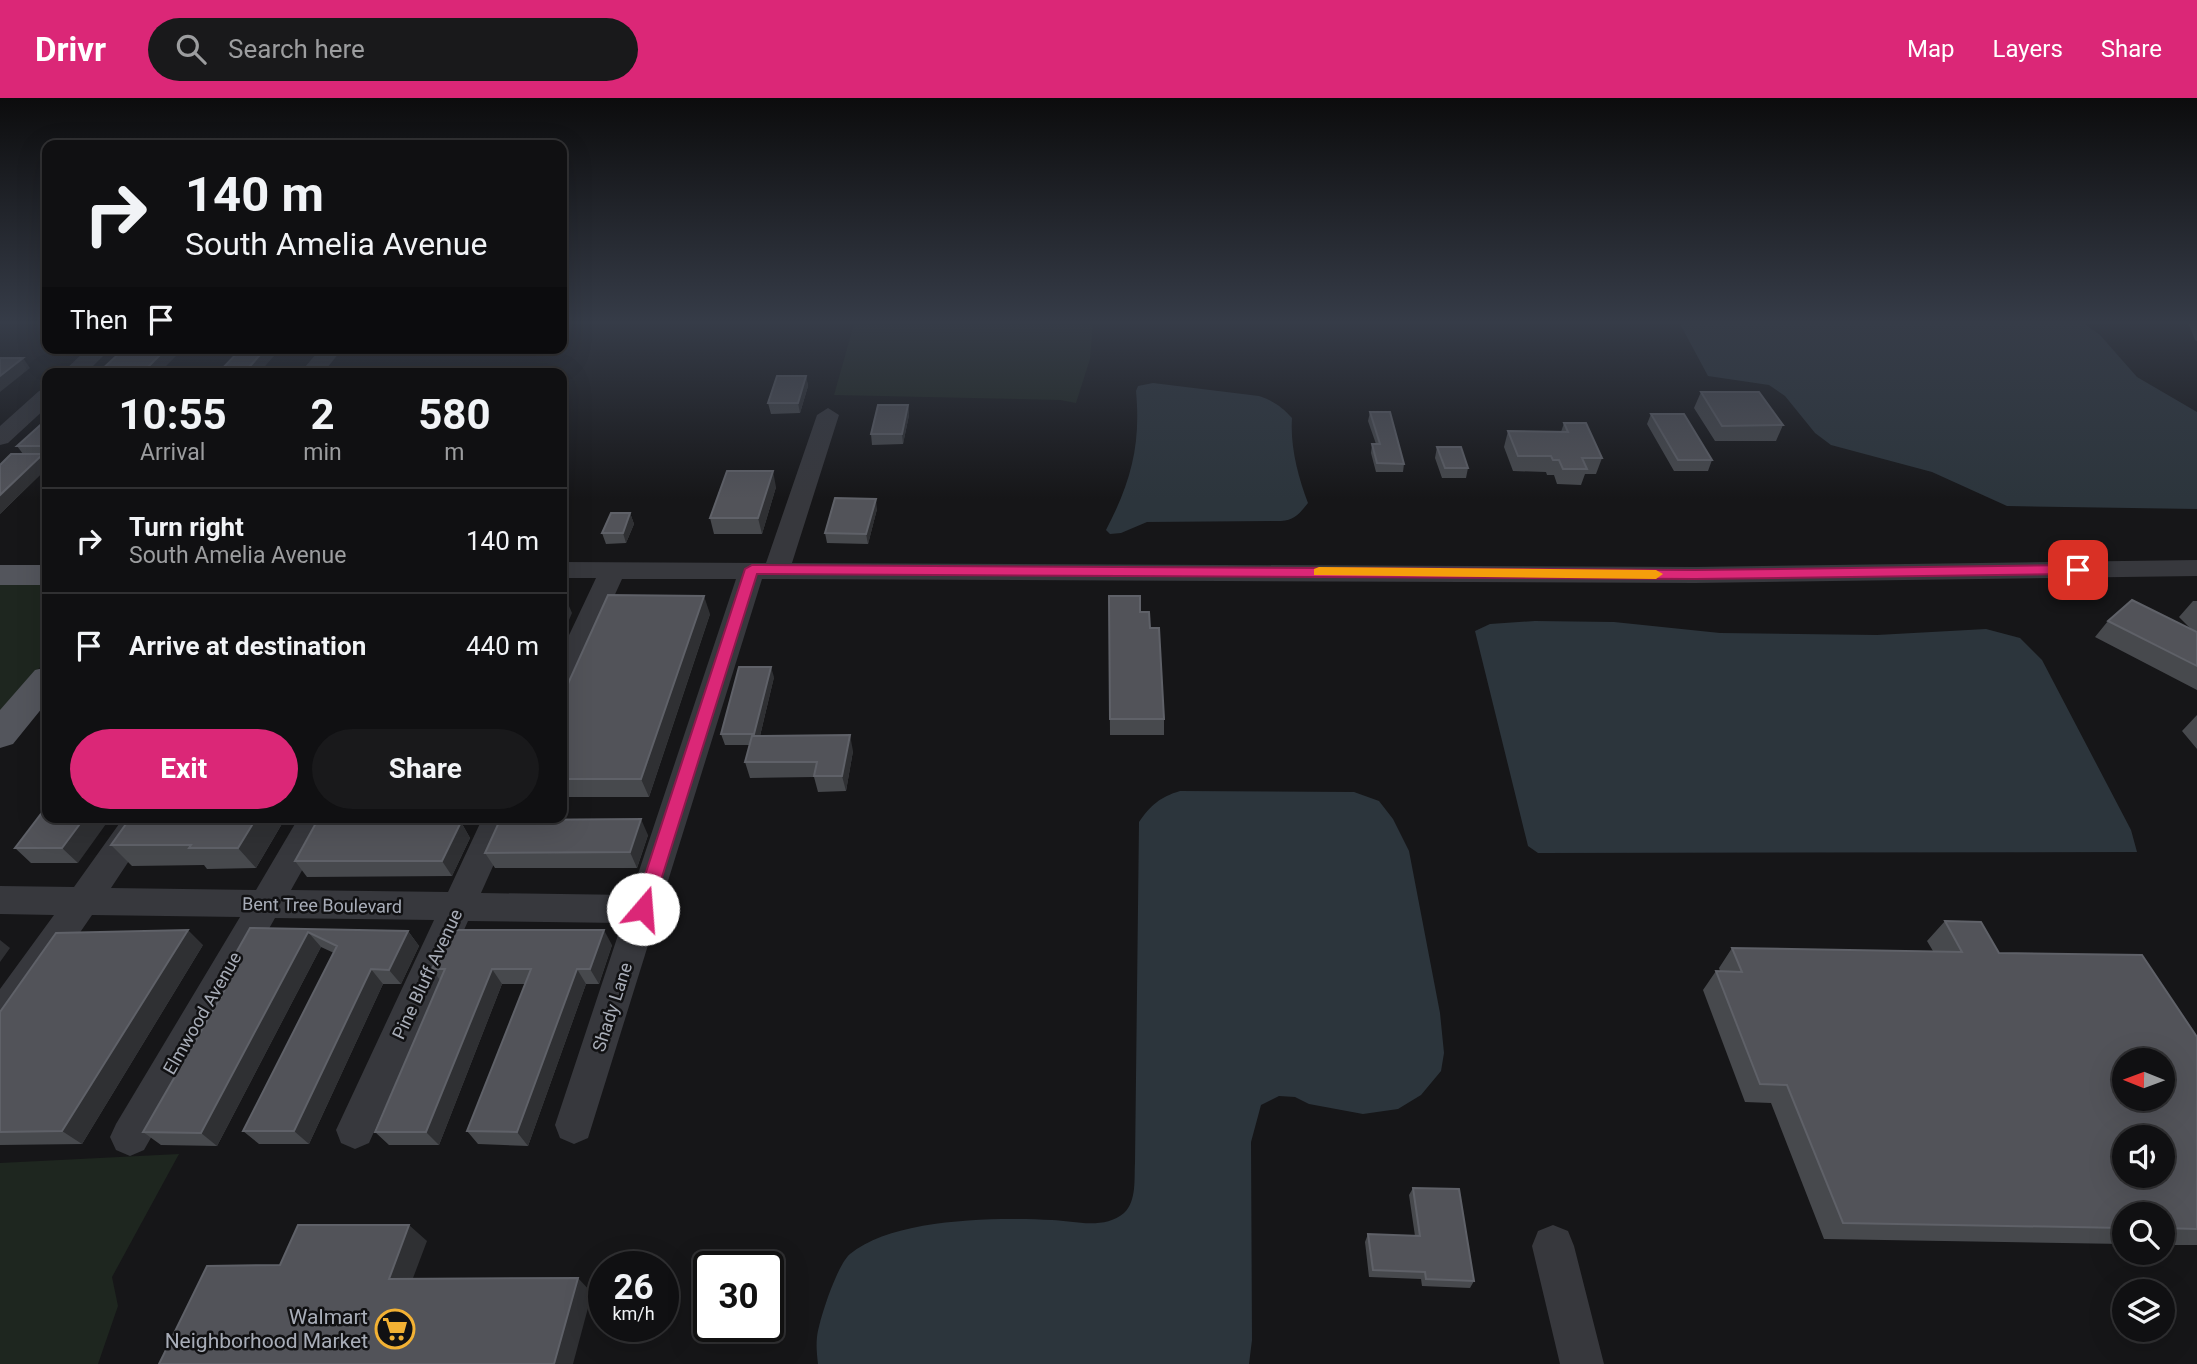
<!DOCTYPE html>
<html lang="en">
<head>
<meta charset="utf-8">
<style>
	:root { --surface:#101012; --page:#19191b; --text:#f1f3f6; --muted:#9c9d9f; --line:#303032; --accent:#db2777 }
	body { margin:0; font-family:Roboto,sans-serif; background:var(--page); color:var(--text); height:100vh; display:flex; flex-direction:column; font-size:26px; white-space:nowrap }
	* { box-sizing:border-box; margin:0 }
	p { font-size:23px; color:var(--muted) }
	.icon { flex:none; width:38px; height:38px; fill:none; stroke:currentColor; stroke-width:2; stroke-linecap:round; stroke-linejoin:round }
	.map { position:relative; flex:1; overflow:hidden }
	.panel { position:absolute; left:42px; top:270px; width:525px; height:455px; display:flex; flex-direction:column; background:var(--surface); border-radius:14px; box-shadow:0 7px 28px #0002,0 0 0 2px var(--line) }
	.panel>* { flex:none }
	.banner { position:absolute; left:42px; top:42px; width:525px; height:214px; border-radius:14px; box-shadow:0 7px 28px #0002,0 0 0 2px var(--line); background:#101012; color:var(--text); overflow:hidden }
	.needle { width:46px; rotate:271deg }
	.controls { position:absolute; left:2112px; top:950px; display:grid; gap:14px }
	.controls a { display:grid; place-items:center; width:63px; height:63px; border-radius:50%; background:var(--surface); box-shadow:0 7px 28px #0002,0 0 0 2px var(--line); font-size:35px }
	.speed { position:absolute; left:588px; top:1153px; display:flex; gap:14px; font-size:35px; font-weight:700; text-align:center }
	.speed>* { display:grid; place-content:center; width:91px; height:91px; border-radius:50%; background:var(--surface); box-shadow:0 7px 28px #0002,0 0 0 2px var(--line); line-height:1 }
	.speed small { font-size:18px; font-weight:400 }
	.speed .limit { border:4px solid #111; border-radius:10px; background:#fff; color:#111 }
	.pin { position:absolute; display:grid; place-items:center; width:60px; height:60px; color:#fff; margin:-30px; border-radius:14px; box-shadow:0 4px 10px #0006 }
	.me { position:absolute; width:77px; margin:-38px; rotate:18deg; stroke-linejoin:round; filter:drop-shadow(0 0 5px #0008) }
	.turn { display:flex; align-items:center; gap:24px; height:147px; padding:0 28px; font-size:32px }
	.turn .icon { width:91px; height:91px; stroke-width:2.5 }
	.turn b { display:block; font-size:49px; line-height:60px }
	.then { display:flex; align-items:center; height:66px; padding:0 28px; background:#0003; gap:14px; font-size:26px }
	.eta { display:flex; justify-content:space-evenly; align-items:center; height:119px; text-align:center }
	.eta b { font-size:42px; font-weight:700; line-height:49px }
	.cta { display:flex; gap:14px; margin-top:auto; padding:14px 28px }
	.cta a { flex:1; height:80px; border-radius:42px; background:var(--accent); color:#fff; font-size:28px; font-weight:700; line-height:80px; text-align:center }
	.cta a+a { background:var(--page); color:var(--text) }
	ul { padding:0; list-style:none }
	li { display:flex; align-items:center; gap:21px; height:105px; padding:0 28px; border-top:2px solid var(--line) }
	li div { flex:1 }
	li b { display:block; font-size:26px }
	li em { font-style:normal }
	header { display:flex; align-items:center; gap:42px; box-sizing:border-box; height:98px; padding:0 35px; background:var(--accent); color:#fff }
	header strong { font-size:33px }
	nav { display:flex; gap:38px; margin-inline-start:auto; font-size:24px }
	.search { width:490px; height:63px; background:var(--page); display:flex; align-items:center; gap:18px; box-sizing:border-box; padding:0 24px; border-radius:38px; color:var(--muted); font-size:26px }
	.map>svg:first-child { display:block }
</style>
</head>
<body>
<header>
<strong>Drivr</strong>
<div class="search"><svg class="icon" aria-label="search" viewBox="0 0 24 24"><circle cx="10" cy="10" r="6"/><path d="M15 15l6 6"/></svg>Search here</div>
<nav><a>Map</a><a>Layers</a><a>Share</a></nav>
</header>
<div class="map">
<svg width="2197" height="1266" viewBox="0 0 2197 1266">
	<rect width="100%" height="100%" fill="#161618"/>
	<path fill="#1e261f" d="M850 224H1093L1090 261 1076 305 1060 302 834 297 854 226Z
		M0 485H47V561L0 616Z
		M179 1056 112 1179 118 1208 98 1266H0V1065Z"/>
	<path fill="#2c353c" d="M1679 224H2082L2100 237 2137 279 2197 314V411L2007 408 1932 374 1831 347 1815 335 1785 298 1769 287 1708 278Z
		M1153 285 1259 298C1274 303 1282 309 1292 320 1290 348 1298 379 1308 405 1299 416 1295 422 1281 423L1147 424 1121 435 1110 436 1106 432C1131 384 1141 347 1136 293L1138 288Z
		M1535 523 1614 524 1720 535 1877 537 1986 531 2020 540 2042 562 2131 732 2137 754 1538 755 1528 748 1475 533 1490 526Z
		M1180 693 1354 694 1379 703 1393 721 1409 753 1440 915 1444 955 1441 973 1421 997 1398 1011 1363 1016 1309 1006 1295 999 1279 998 1261 1007 1251 1044 1252 1242 1249 1266H818C817 1257 816 1248 817 1239 819 1222 837 1167 850 1156 893 1120 997 1119 1052 1122 1074 1123 1104 1132 1124 1115 1137 1103 1134 1080 1135 1065L1139 724C1151 707 1160 699 1180 693Z"/>
	<g fill="none" stroke-linecap="round" stroke-linejoin="round">
		<path fill="#37383d" fill-rule="evenodd" d="M88 250H111L86 275H62Z
			M321 250H343L323 275H300Z
			M47 291V309L8 345 0 347V328L39 293Z
			M828 310 839 317 792 465 1695 469 2197 462V478L1695 485 762 481 588 1040 574 1046 560 1040 555 1027 622 825 468 823 369 1045 355 1051 341 1045 336 1032 434 822 275 820 144 1052 130 1058 116 1052 110 1039 116 1026 240 819 92 817 13 932 0 936V891L54 817 0 816V788L74 789 124 719H158L111 790 256 792 299 719H332L291 792 448 794 483 719H515L481 795 631 797 736 481H622L576 582 572 589 562 592V552L596 480H562V464L766 465 817 317Z
			M1553 1127 1568 1133 1574 1148 1604 1266H1560L1532 1148 1538 1133Z"/>
		<path fill="#53555c" fill-rule="evenodd" d="M0 467H47V487H0Z
			M47 569V604L13 646 0 650V612L35 572Z"/>
	</g>
	<path fill="#47494d" d="M2188 224H2197V243L2195 242Z
		M806 278 808 288 800 315 771 316 768 305Z
		M1701 294 1783 327 1776 343H1715L1694 310Z
		M908 307 909 317 903 346 872 347 871 336Z
		M1370 314 1404 366 1403 374H1376L1371 355 1372 346H1376L1368 323Z
		M1651 316 1712 362 1708 373H1674L1647 326Z
		M47 321V359H45L47 362V370L0 416V367L23 356 17 348Z
		M1564 325 1602 360 1596 376H1585L1581 387 1557 386 1554 377H1547L1546 374 1513 373 1504 349 1508 333 1561 334Z
		M1437 349 1468 370 1466 380H1442L1435 360Z
		M776 389 762 436H714L710 420Z
		M877 411 868 446 827 445 825 435Z
		M630 415 634 426 626 445 606 446 602 435Z
		M1109 498 1140 514 1150 530 1164 621V637H1110Z
		M2193 503H2197V592L2095 539 2108 523 2191 531 2179 519Z
		M710 516 649 699H562V599Z
		M774 579 760 638 853 653 846 693 818 694 814 679 750 680 745 664 750 647H725L721 636Z
		M2197 617V651L2182 633Z
		M47 708 78 765H31L15 750Z
		M286 719 256 770 207 771 204 767 132 768 111 747Z
		M461 724 470 740 452 778 307 779 295 763Z
		M648 737 637 770H495L485 755Z
		M1945 823 1999 855 2197 939V1147H2163V1116H2124V1146L1824 1141 1771 1005 1745 1004 1703 892 1716 873H1720L1719 870 1732 850 1933 853 1927 843Z
		M250 830 408 833 419 848 401 886H383L309 1046H259L243 1033 334 855 321 849 217 1048 161 1047 143 1034 234 876 228 869Z
		M203 847 82 1046 0 1047V914Z
		M612 847 599 886H586L528 1048 478 1046 467 1033 525 886H502L439 1047H389L375 1034 440 882 432 871Z
		M1413 1090 1474 1183 1470 1190 1422 1188 1421 1181 1369 1179 1365 1144 1368 1136 1415 1138 1409 1097Z"/>
	<path fill="#2f3033" d="M167 250H184L159 275H142Z
		M266 250H281L259 275H244Z
		M23 260 30 270 0 294V278Z
		M806 278 808 288 800 315 798 305Z
		M908 307 909 317 903 346 902 336Z
		M47 343V355L42 348Z
		M43 356 47 362V370L0 416V397Z
		M773 373 776 389 762 436 758 420Z
		M876 401 877 411 868 446 866 436Z
		M630 415 634 426 626 445 623 435Z
		M563 494 572 515 562 538V497Z
		M704 498 710 516 649 699 641 681Z
		M771 569 774 579 758 646 754 636Z
		M850 637 853 653 846 693 842 678Z
		M85 719H111L78 765 62 750Z
		M257 719H286L256 770 238 750Z
		M641 721 648 737 637 770 630 754Z
		M461 724 470 740 452 778 442 763Z
		M188 832 203 847 82 1046 62 1033Z
		M604 832 612 847 599 886 590 871Z
		M408 833 419 848 401 886 389 872Z
		M308 834 321 849 217 1048 201 1035Z
		M0 842 10 850 0 864Z
		M371 871 383 886 309 1046 294 1033Z
		M492 871 502 886 439 1047 426 1034Z
		M577 871 586 886 528 1048 517 1034Z
		M409 1127 427 1143 407 1196 389 1181Z
		M578 1180 592 1195 573 1266H554Z"/>
	<path fill="#525359" stroke="#5f6168" stroke-width="2" fill-rule="evenodd" d="M125 250H167L142 275H98Z
		M242 250H266L244 275H218Z
		M0 260H23L0 278Z
		M777 278H806L798 305H768Z
		M1701 294H1759L1783 327 1722 328Z
		M878 307H908L902 336H871Z
		M1370 314H1390L1404 366 1377 365 1372 346H1380Z
		M1651 316H1684L1712 362H1678Z
		M47 321V343L42 348H17Z
		M1564 325H1586L1602 360H1582L1587 371H1563L1559 362H1553L1551 358H1518L1508 333 1568 334Z
		M1437 349H1461L1468 370H1445Z
		M11 356H43L0 397V367Z
		M727 373H773L758 420H710Z
		M835 400 876 401 866 436 825 435Z
		M611 415H630L623 435H602Z
		M608 497 704 498 641 681H562V599Z
		M1109 498H1140V514H1149L1150 530H1159L1164 621H1110Z
		M2132 502 2197 534V568L2108 523Z
		M739 569H771L754 636H721Z
		M850 637 842 678H814L817 664H745L752 638Z
		M47 708V719H85L62 750H15Z
		M131 719H257L238 750H189L191 747H111Z
		M641 721 630 754 485 755 500 722Z
		M461 724 442 763H295L316 725Z
		M1945 823 1981 824 1999 855 2142 857 2197 939V1131L2163 1130V1116H2124V1130L1843 1125 1787 987 1760 986 1716 873 1742 874 1732 850 1962 854ZM2124 962H2163V1001H2124ZM2124 1040H2163V1078H2124Z
		M250 830 408 833 389 872 371 871 294 1033H243L337 848 308 834 201 1035 143 1034 238 869H228Z
		M188 832 62 1033 0 1034V914L56 835Z
		M450 832H604L590 871H577L517 1034 467 1033 531 871H492L426 1034H375L445 871H432Z
		M1413 1090 1459 1091 1474 1183 1426 1181 1425 1174 1373 1172 1368 1136 1420 1138Z
		M298 1127H409L389 1181 578 1180 554 1266H159L207 1168 280 1167Z"/>
	<linearGradient id="sky" x2="0" y2="1"><stop stop-color="#0c0c0d"/><stop offset="0.56" stop-color="#363c48"/><stop offset="1" stop-color="#363c48" stop-opacity="0"/></linearGradient>
	<rect width="2197" height="401" fill="url(#sky)"/>
	<path fill="#db2777" stroke="#8e194d" stroke-width="2" d="M752 467 1695 472 2078 467 2085 472 2078 476 1695 481 757 476 652 811 643 818 634 811 745 471Z"/>
	<path fill="#f59e0b" d="M1319 469 1656 472 1663 476 1656 481 1314 477V471Z"/>
	<defs>
		<symbol id="supermarket-ring" viewBox="-11 -11 22 22"><circle r="9.5" fill="#111113" stroke="#f2b134" stroke-width="1.5"/><path d="M-6-5.5h2.5l.6 2H6L4.5 2H-2.5L-4.4-4H-6ZM-1.5 3.2a1.3 1.3 0 1 0 .1 0ZM3 3.2a1.3 1.3 0 1 0 .1 0Z" fill="#f2b134"/></symbol>
	</defs>
	<g fill-rule="evenodd">
		<use href="#supermarket-ring" x="373" y="1209" width="44" height="44"/>
	</g>
	<g text-anchor="middle" dominant-baseline="central" stroke-width="5" stroke-linejoin="round" paint-order="stroke">
		<g font-size="18" fill="#a8adb8" stroke="#111113">
			<text transform="translate(322 807) rotate(1)">Bent Tree Boulevard</text>
			<text transform="translate(427 876) rotate(-65)">Pine Bluff Avenue</text>
			<text transform="translate(612 909) rotate(-72)">Shady Lane</text>
			<text transform="translate(202 915) rotate(-60)">Elmwood Avenue</text>
		</g>
		<g font-size="21" fill="#a8adb8" stroke="#111113" text-anchor="end">
			<text x="368" y="1219">Walmart<tspan x="368" dy="24">Neighborhood Market</tspan></text>
		</g>
	</g>
</svg>
<div class="controls">
<a><svg class="needle" viewBox="-14 -14 28 28"><path d="M0-13l5 13h-10z" fill="#e53935"/><path d="M0 13l5-13h-10z" fill="#9c9d9f"/></svg></a>
<a><svg class="icon" aria-label="sound" viewBox="0 0 24 24"><path d="M4 9h4l5-4v14l-5-4H4zM17 9q2 3 0 6"/></svg></a>
<a><svg class="icon" aria-label="search" viewBox="0 0 24 24"><circle cx="10" cy="10" r="6"/><path d="M15 15l6 6"/></svg></a>
<a><svg class="icon" aria-label="layers" viewBox="0 0 24 24"><path d="M12 4l9 5-9 5-9-5zM3 14l9 5 9-5"/></svg></a>
</div>
<div class="speed"><div>26<small>km/h</small></div><div class="limit">30</div></div>
<div class="pin" style="left:2078px;top:472px;background:#d93025"><svg class="icon" aria-label="arrive" viewBox="0 0 24 24"><path d="M6 21V4h12l-3 4 3 4H6"/></svg></div>
<svg class="me" style="left:643px;top:811px" viewBox="-20 -20 40 40"><circle r="19" fill="#fff"/><path d="M0-13L10 11 0 6-10 11z" fill="#db2777"/></svg>
<div class="banner">
<div class="turn"><svg class="icon" aria-label="right" viewBox="0 0 24 24"><path d="M7 20v-9h11M14 6l5 5-5 5"/></svg><div><b>140 m</b>South Amelia Avenue</div></div>
<div class="then">Then<svg class="icon" aria-label="arrive" viewBox="0 0 24 24"><path d="M6 21V4h12l-3 4 3 4H6"/></svg></div>
</div>
<section class="panel">
<div class="eta">
<div><b>10:55</b><p>Arrival</p></div>
<div><b>2</b><p>min</p></div>
<div><b>580</b><p>m</p></div>
</div>
<ul>
<li><svg class="icon" aria-label="right" viewBox="0 0 24 24"><path d="M7 20v-9h11M14 6l5 5-5 5"/></svg><div><b>Turn right</b><p>South Amelia Avenue</p></div><em>140 m</em></li>
<li><svg class="icon" aria-label="arrive" viewBox="0 0 24 24"><path d="M6 21V4h12l-3 4 3 4H6"/></svg><div><b>Arrive at destination</b></div><em>440 m</em></li>
</ul>
<div class="cta"><a>Exit</a><a>Share</a></div>
</section>
</div>
</body>
</html>
